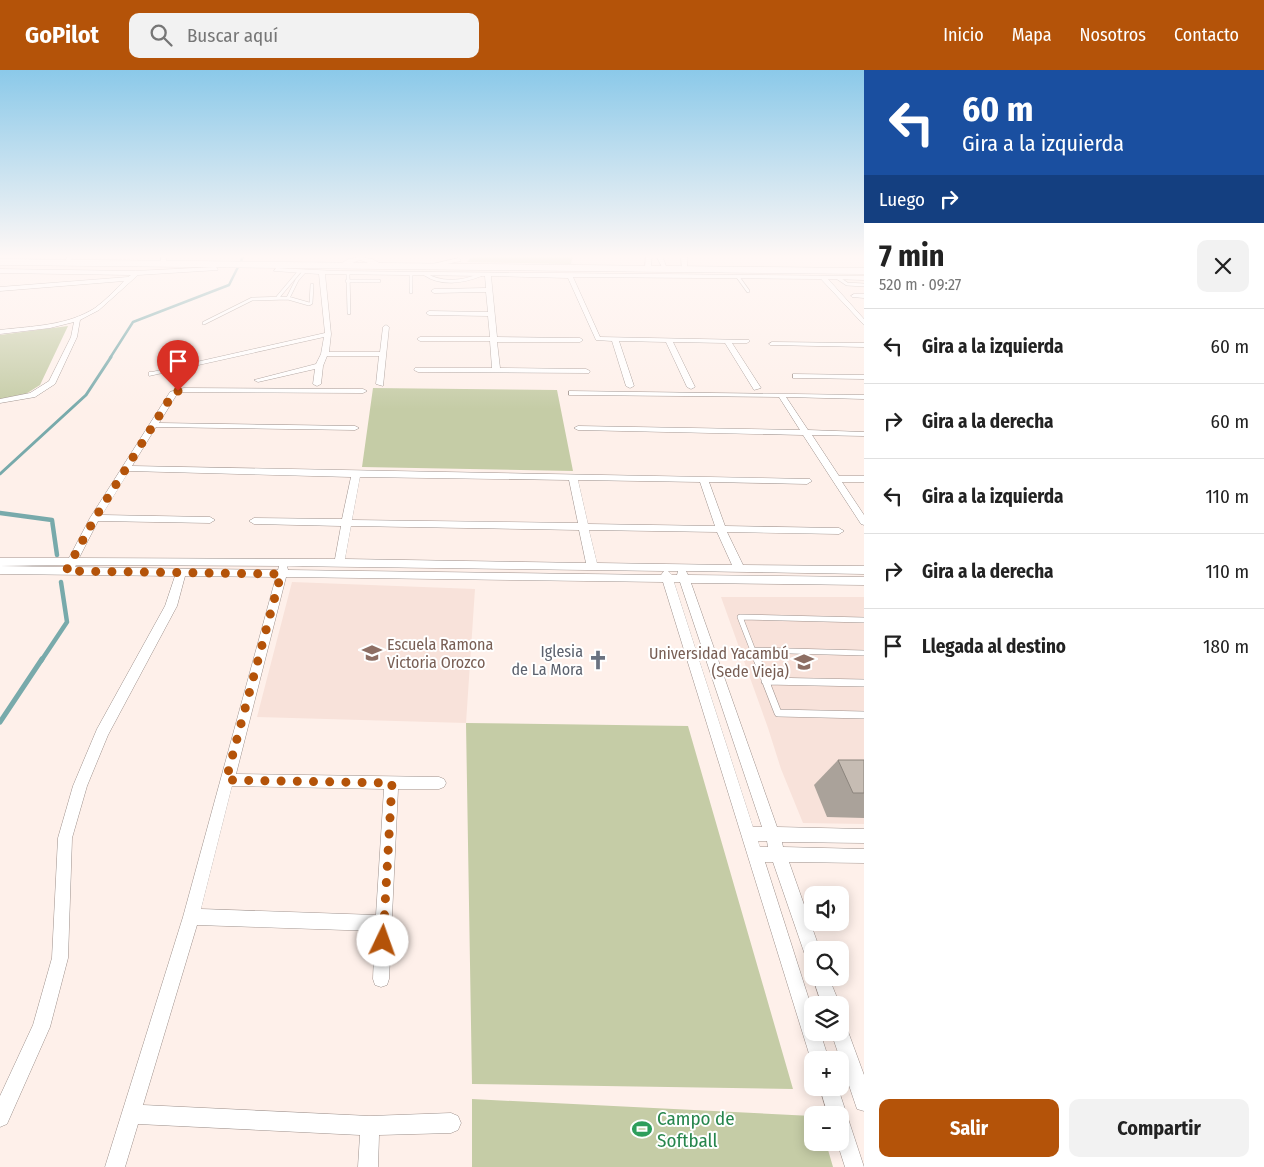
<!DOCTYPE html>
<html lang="es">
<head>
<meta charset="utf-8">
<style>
	:root { --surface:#fff; --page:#f2f2f2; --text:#222; --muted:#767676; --line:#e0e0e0; --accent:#b45309 }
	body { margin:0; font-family:"Fira Sans Condensed",sans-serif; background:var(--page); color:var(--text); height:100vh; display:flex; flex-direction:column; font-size:19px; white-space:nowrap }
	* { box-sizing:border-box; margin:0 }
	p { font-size:16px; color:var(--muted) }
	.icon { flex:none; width:28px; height:28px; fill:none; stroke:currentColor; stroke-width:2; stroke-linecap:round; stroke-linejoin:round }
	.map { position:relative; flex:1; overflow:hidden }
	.drawer { display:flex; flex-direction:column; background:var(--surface); width:400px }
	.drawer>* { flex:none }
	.banner { background:#1a4fa0; color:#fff; overflow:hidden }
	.tools { position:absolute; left:804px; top:816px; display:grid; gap:10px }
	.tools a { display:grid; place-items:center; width:45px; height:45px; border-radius:10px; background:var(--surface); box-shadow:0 2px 12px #0003; font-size:25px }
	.pin { position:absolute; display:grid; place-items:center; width:42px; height:42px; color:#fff; margin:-51px -21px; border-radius:50% 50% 50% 0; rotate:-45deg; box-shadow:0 0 5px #0007 }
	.pin .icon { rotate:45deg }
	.me { position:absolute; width:55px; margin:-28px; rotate:3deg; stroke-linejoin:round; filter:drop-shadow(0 0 4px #0008) }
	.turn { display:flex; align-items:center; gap:18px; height:105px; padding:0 15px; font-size:22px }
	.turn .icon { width:65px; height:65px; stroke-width:2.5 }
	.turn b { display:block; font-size:35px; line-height:42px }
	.then { display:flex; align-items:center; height:48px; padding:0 15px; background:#0003; gap:10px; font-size:19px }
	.round { display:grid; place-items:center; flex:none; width:52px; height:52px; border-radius:10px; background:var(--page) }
	.overview { display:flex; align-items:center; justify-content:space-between; height:85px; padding:0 15px }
	h1 { font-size:30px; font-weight:700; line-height:38px }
	.action { display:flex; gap:10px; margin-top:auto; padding:10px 15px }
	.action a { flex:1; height:58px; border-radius:10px; background:var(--accent); color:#fff; font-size:20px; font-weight:700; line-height:58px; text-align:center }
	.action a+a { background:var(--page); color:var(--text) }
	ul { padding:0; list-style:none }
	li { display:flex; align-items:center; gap:15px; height:75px; padding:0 15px; border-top:1px solid var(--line) }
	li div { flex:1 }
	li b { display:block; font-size:19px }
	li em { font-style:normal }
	header { display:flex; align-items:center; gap:30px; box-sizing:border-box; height:70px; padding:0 25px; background:var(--accent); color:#fff }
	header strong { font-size:24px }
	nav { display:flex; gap:28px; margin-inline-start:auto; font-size:18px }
	.search { width:350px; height:45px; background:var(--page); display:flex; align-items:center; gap:12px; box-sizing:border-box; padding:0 18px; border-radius:10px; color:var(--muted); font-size:19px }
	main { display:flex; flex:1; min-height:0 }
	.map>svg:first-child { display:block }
</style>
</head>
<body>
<header>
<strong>GoPilot</strong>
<div class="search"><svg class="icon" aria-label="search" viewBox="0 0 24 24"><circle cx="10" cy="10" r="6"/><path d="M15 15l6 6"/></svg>Buscar aquí</div>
<nav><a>Inicio</a><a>Mapa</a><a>Nosotros</a><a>Contacto</a></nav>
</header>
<main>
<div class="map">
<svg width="864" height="1097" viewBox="0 0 864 1097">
	<rect width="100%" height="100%" fill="#fef0ea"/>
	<path fill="#f8e2da" d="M292 512 475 519 466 653 257 647Z
		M721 527H864V754L803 753 781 699 768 658Z"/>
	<path fill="#c5cca6" d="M474 185H573L571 194 467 192Z
		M68 256 40 315 21 327 0 331V265Z
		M373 318 557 320 573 401 362 397Z
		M466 653 688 656 793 1019 472 1014Z
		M472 1029 812 1046V1072L826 1073 833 1097H472Z"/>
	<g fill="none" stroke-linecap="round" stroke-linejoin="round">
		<path stroke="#78aaab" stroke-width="2.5" d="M110 288 133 252 229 215 244 185"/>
		<path stroke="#78aaab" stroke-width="3" d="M0 404 86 325 111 287"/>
		<path stroke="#78aaab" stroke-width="4.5" d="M0 443 52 450 57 485
			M41 591 67 552 61 512"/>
		<path stroke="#78aaab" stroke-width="5" d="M0 652 42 589"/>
		<defs>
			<path id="service-far2" d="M348 204 349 243
				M411 204V222
				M425 204C441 215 463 212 480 205
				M738 207 748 221
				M838 208 847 214 864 215
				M347 211H379
				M278 227 299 202
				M288 228 297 210 304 202
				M204 253 252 229 288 228 309 234 311 233 312 215"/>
			<path id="service-far1" d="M753 580 864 583
				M757 591 740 547 864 550"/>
			<path id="service" d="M757 589 778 643 864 645
				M765 611 864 613"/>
			<path id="minor" d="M68 185H74L68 195H64Z
				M161 185H167L166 195 161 194Z
				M646 185H652L651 198 648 200 645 198Z
				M656 185H662L667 199H663Z
				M681 185H687V200L682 199Z
				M864 185V188L861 186V185Z
				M360 187 372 189 385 196 382 198 360 190 339 198 336 196 349 189Z
				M459 188 461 191 423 199 420 197Z
				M216 197 218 200 138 205 99 240 80 250 77 267 55 314 35 327 0 333V329L30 323 49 311 71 267 74 252 50 258 0 264V260C32 256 67 256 95 238 106 230 115 220 124 211L0 221V217L128 207 131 205 0 203V199L135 201Z
				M276 198 337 201 864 206V210L828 209 864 249V255L821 209 573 207 600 267 749 270 750 271 747 273H732L761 318 754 320 725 273 673 272 695 317 691 319 687 317 666 272 619 271 634 316 630 318 626 316 612 271 596 270 568 208 491 206 497 267 580 268 583 270 580 272H497L500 298 586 299 590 301 589 303 418 302 414 300 415 298H492L490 271H420L417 269 420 267H490L488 246 429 245 426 243 429 241 488 242 486 222 434 223 431 221 434 219 486 218 485 206 325 204 331 264 329 282H380L383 257 386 255 389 257 383 316 376 314 379 286H327L323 296 321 314 317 316 313 314 315 299 258 312 254 310 316 294 321 284 324 267 149 306V302H152L325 263 319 204 274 201Z
				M854 224H864V228L852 227 851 226Z
				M772 272 864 273V277L770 275 769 274Z
				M793 304 864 305V309L796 308H793Z
				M184 318 363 319 367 321 363 323 184 322 177 324 159 353 355 356 359 358 355 360 156 357 132 396 810 409 812 411 807 414 709 412 725 456 839 458 844 461 839 464 727 462 743 495 864 496V504L686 501 688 505 864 507V515L691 513 777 757 864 759V773L782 772 783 777 864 779V793L789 792 820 880H812V890L806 888 804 882 773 792H765L812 939V962H820L829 990H812V994L811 990 663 512 286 507 236 704 439 707 444 709 446 713 444 717 439 719H398L389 909 387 915 381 917 375 915 373 909 375 861 197 855 143 1035 370 1046 451 1043 458 1046 461 1053 458 1060 451 1063 379 1065 378 1097H358L360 1065 138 1054 125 1097H105L183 847 276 507 185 506 177 536 108 665 87 716 72 768 68 888 50 957 7 1054 0 1057V1026L33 955 52 888 58 768 73 716 97 659 165 536 175 506 0 504V496L64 497 65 495 0 496V488H69L90 448 170 322ZM129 401 351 407 342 449 254 448 249 451 254 454 341 456 335 489 79 488 98 451 210 453 215 450 210 447 102 445ZM360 407 569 410 578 453 352 450ZM578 410 700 412 715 456 588 454ZM351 456 579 460 586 493 345 489ZM589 460 717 462 732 495 597 493ZM76 495 283 496H279L278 500 75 497ZM284 496 664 501 661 505 288 500 287 496ZM668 501H678L677 505H672ZM674 512H680L762 757H753ZM232 716 384 719 376 845 201 839ZM758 771H767L768 777H760Z
				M569 321 864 325V329L786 327 808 360 864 362V366L812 365 839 406H864V412H842L864 445V455L861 454 803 365 578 360 574 358 578 356 800 360 779 327 572 325H569Z
				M813 908H829L840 935H822Z
				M840 953 846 956 864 1005V1041L857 1039 831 962H840Z
				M820 1018H838L864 1097H845L837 1072H840V1045H828Z"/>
			<path id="trunk" d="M0 189 864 198V204L0 195Z"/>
		</defs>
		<use href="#service-far2" stroke="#9e918c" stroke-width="4"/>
		<use href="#service-far1" stroke="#9e918c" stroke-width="6"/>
		<use href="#service" stroke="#9e918c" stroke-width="8"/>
		<use href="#minor" stroke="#9e918c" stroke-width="1"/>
		<use href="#trunk" stroke="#9e918c" stroke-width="1"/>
		<use href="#service-far2" stroke="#fff" stroke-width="3"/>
		<use href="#service-far1" stroke="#fff" stroke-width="5"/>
		<use href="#service" stroke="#fff" stroke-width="7"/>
		<use href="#minor" fill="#fff" fill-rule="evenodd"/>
		<use href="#trunk" fill="#fff" fill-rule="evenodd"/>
	</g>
	<path fill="#aaa29a" d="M838 690H864V748L827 747 814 715Z"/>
	<path fill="#c6bcb3" stroke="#8b847d" d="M838 690H864V723H853Z"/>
	<linearGradient id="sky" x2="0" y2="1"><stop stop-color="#8bc9e9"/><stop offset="0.55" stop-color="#fff8f6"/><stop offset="1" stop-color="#fff8f6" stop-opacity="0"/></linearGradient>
	<rect width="864" height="339" fill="url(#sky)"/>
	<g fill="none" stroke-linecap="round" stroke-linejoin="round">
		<path stroke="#b45309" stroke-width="9" stroke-dasharray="0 16.2" d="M178 321 174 322 95 448 66 501 281 504 226 710 392 713 383 871"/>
	</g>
	<defs>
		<symbol id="school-bare" viewBox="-9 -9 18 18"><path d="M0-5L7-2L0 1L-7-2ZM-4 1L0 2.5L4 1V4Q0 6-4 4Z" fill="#8d6e63" stroke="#fff" stroke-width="2.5" paint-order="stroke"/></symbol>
		<symbol id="church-bare" viewBox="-9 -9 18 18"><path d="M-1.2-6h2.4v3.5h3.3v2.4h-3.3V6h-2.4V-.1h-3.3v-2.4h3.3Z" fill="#6b7280" stroke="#fff" stroke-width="2.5" paint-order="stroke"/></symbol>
		<symbol id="university-bare" viewBox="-9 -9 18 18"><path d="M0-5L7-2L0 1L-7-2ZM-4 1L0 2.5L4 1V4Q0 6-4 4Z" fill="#8d6e63" stroke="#fff" stroke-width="2.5" paint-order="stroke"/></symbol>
		<symbol id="stadium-bare" viewBox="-9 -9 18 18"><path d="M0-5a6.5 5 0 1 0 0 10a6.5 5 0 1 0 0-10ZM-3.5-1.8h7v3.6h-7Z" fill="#2e9e5b" stroke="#fff" stroke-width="2.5" paint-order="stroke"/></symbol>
	</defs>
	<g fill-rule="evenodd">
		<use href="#school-bare" x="358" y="569" width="28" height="28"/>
		<use href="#church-bare" x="584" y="576" width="28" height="28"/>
		<use href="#university-bare" x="790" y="578" width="28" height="28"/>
		<use href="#stadium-bare" x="628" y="1045" width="28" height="28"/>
	</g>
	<g text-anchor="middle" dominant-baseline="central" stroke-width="4" stroke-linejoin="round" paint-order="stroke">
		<g font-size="16" fill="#785e54" stroke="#fff" text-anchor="start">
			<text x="387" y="574">Escuela Ramona<tspan x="387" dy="18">Victoria Orozco</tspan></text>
			<text x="789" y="583" text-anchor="end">Universidad Yacambú<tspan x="789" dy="18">(Sede Vieja)</tspan></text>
		</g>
		<g font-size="16" fill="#5b616d" stroke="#fff" text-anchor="end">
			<text x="583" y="581">Iglesia<tspan x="583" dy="18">de La Mora</tspan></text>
		</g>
		<g font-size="19" fill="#27864d" stroke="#fff" text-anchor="start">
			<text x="657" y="1048">Campo de<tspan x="657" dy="22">Softball</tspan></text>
		</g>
	</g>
</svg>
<div class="tools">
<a><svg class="icon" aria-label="sound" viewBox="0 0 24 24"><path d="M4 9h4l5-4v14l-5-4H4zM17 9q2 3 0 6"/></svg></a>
<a><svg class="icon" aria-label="search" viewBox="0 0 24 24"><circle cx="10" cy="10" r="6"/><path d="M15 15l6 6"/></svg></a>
<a><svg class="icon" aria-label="layers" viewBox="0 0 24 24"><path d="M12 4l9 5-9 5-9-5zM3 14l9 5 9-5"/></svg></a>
<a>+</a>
<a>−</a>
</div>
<div class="pin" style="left:178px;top:321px;background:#d93025"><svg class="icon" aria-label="arrive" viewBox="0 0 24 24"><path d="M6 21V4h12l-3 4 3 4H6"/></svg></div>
<svg class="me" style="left:383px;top:871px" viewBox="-20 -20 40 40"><circle r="19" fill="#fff"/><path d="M0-13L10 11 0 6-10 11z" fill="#b45309"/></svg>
</div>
<section class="drawer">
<div class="banner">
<div class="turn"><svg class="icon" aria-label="left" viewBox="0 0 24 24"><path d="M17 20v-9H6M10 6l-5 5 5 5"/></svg><div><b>60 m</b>Gira a la izquierda</div></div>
<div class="then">Luego<svg class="icon" aria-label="right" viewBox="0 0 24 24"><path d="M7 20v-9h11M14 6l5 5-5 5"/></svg></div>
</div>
<div class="overview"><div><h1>7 min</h1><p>520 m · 09:27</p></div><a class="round"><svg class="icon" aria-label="close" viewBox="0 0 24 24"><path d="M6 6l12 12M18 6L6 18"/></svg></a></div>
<ul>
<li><svg class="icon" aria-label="left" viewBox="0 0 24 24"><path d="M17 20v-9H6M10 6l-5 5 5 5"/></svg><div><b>Gira a la izquierda</b></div><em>60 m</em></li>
<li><svg class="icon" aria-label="right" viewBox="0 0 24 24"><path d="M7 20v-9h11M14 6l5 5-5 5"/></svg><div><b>Gira a la derecha</b></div><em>60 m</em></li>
<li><svg class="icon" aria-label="left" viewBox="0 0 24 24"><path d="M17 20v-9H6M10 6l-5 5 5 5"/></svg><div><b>Gira a la izquierda</b></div><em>110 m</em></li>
<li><svg class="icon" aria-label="right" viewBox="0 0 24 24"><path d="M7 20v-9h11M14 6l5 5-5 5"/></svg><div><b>Gira a la derecha</b></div><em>110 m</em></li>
<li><svg class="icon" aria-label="arrive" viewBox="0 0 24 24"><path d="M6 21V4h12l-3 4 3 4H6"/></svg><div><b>Llegada al destino</b></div><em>180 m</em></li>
</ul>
<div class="action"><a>Salir</a><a>Compartir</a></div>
</section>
</main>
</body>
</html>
